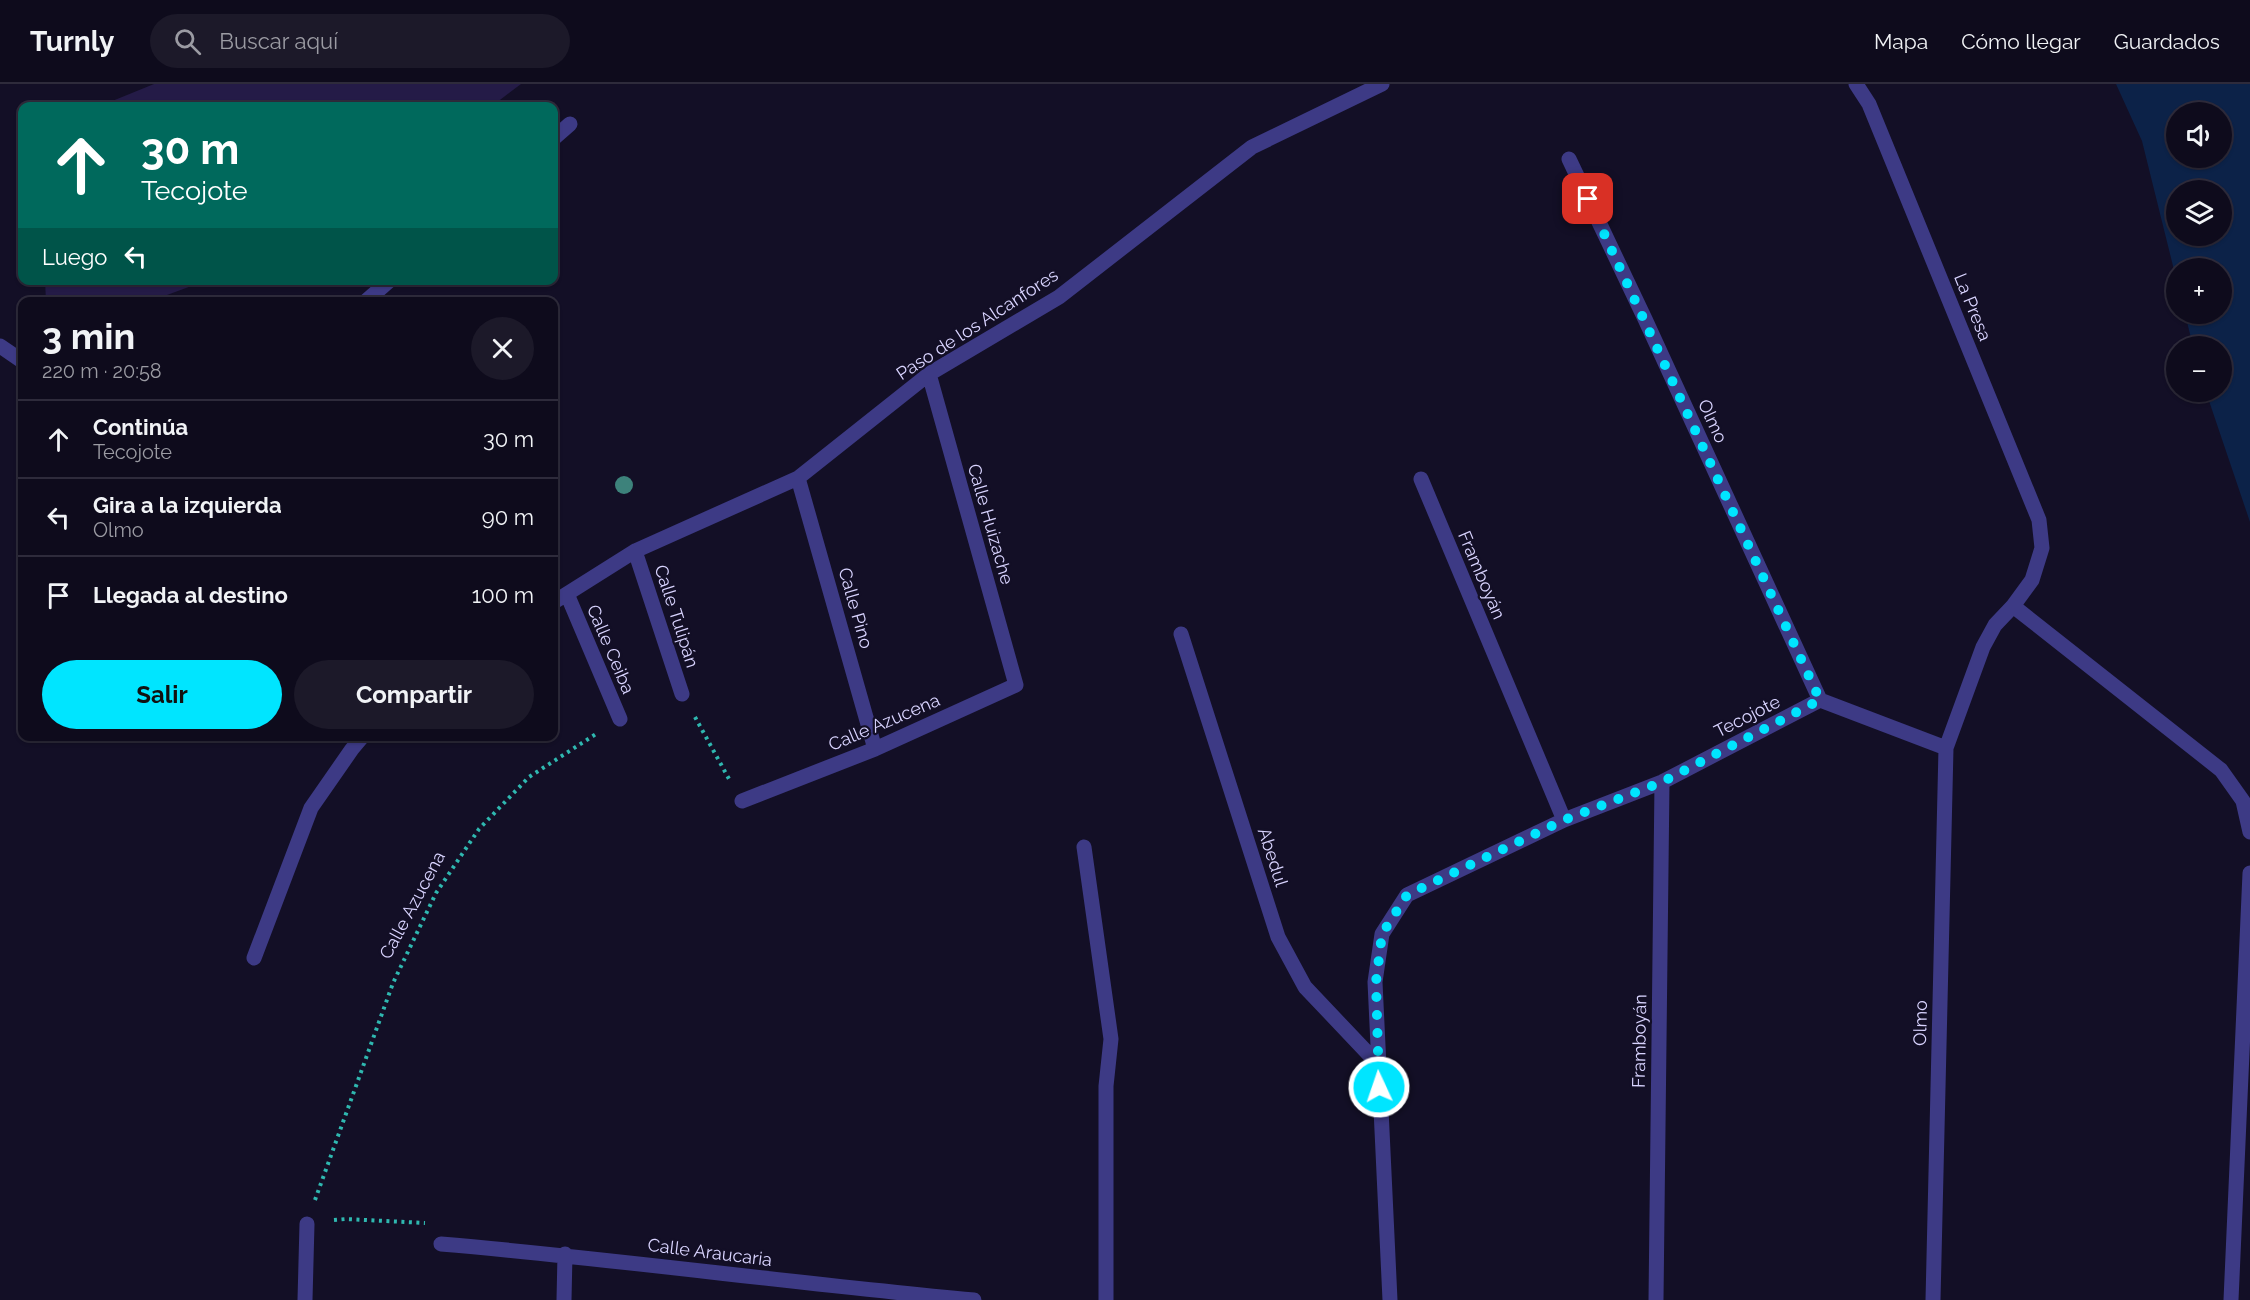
<!DOCTYPE html>
<html lang="es">
<head>
<meta charset="utf-8">
<style>
	:root { --surface:#0e0b1c; --page:#1c1929; --text:#f1f3f6; --muted:#9b9ba3; --line:#2e2b3b; --accent:#00e5ff }
	body { margin:0; font-family:Raleway,sans-serif; background:var(--page); color:var(--text); height:100vh; display:flex; flex-direction:column; font-size:22px; white-space:nowrap }
	* { box-sizing:border-box; margin:0 }
	p { font-size:20px; color:var(--muted) }
	.icon { flex:none; width:33px; height:33px; fill:none; stroke:currentColor; stroke-width:2; stroke-linecap:round; stroke-linejoin:round }
	.map { position:relative; flex:1; overflow:hidden }
	.details { position:absolute; left:18px; top:213px; width:540px; height:444px; display:flex; flex-direction:column; background:var(--surface); border-radius:12px; box-shadow:0 2px 4px #0004,0 0 0 2px var(--line) }
	.details>* { flex:none }
	.top-card { position:absolute; left:18px; top:18px; width:540px; height:183px; border-radius:12px; box-shadow:0 2px 4px #0004,0 0 0 2px var(--line); background:#00695c; color:#fff; overflow:hidden }
	.tools { position:absolute; left:2166px; top:18px; display:grid; gap:12px }
	.tools a { display:grid; place-items:center; width:66px; height:66px; border-radius:50%; background:var(--surface); box-shadow:0 2px 4px #0004,0 0 0 2px var(--line); font-size:30px }
	.pin { position:absolute; display:grid; place-items:center; width:51px; height:51px; color:#fff; margin:-26px; border-radius:12px; box-shadow:0 3px 9px #0006 }
	.me { position:absolute; width:66px; margin:-33px; rotate:357deg; stroke-linejoin:round; filter:drop-shadow(0 0 4px #0008) }
	.turn { display:flex; align-items:center; gap:21px; height:126px; padding:0 24px; font-size:27px }
	.turn .icon { width:78px; height:78px; stroke-width:2.5 }
	.turn b { display:block; font-size:42px; line-height:51px }
	.then { display:flex; align-items:center; height:57px; padding:0 24px; background:#0003; gap:12px; font-size:22px }
	.round { display:grid; place-items:center; flex:none; width:63px; height:63px; border-radius:32px; background:var(--page) }
	.overview { display:flex; align-items:center; justify-content:space-between; height:102px; padding:0 24px }
	h1 { font-size:36px; font-weight:700; line-height:45px }
	.button { display:flex; gap:12px; margin-top:auto; padding:12px 24px }
	.button a { flex:1; height:69px; border-radius:36px; background:var(--accent); color:#111; font-size:24px; font-weight:700; line-height:69px; text-align:center }
	.button a+a { background:var(--page); color:var(--text) }
	ul { padding:0; list-style:none }
	li { display:flex; align-items:center; gap:18px; height:78px; padding:0 24px; border-top:2px solid var(--line) }
	li div { flex:1 }
	li b { display:block; font-size:22px }
	li em { font-style:normal }
	header { display:flex; align-items:center; gap:36px; box-sizing:border-box; height:84px; padding:0 30px; background:var(--surface); border-bottom:2px solid var(--line) }
	header strong { font-size:28px }
	nav { display:flex; gap:33px; margin-inline-start:auto; font-size:21px }
	.search { width:420px; height:54px; background:var(--page); display:flex; align-items:center; gap:15px; box-sizing:border-box; padding:0 21px; border-radius:33px; color:var(--muted); font-size:22px }
	.map>svg:first-child { display:block }
</style>
</head>
<body>
<header>
<strong>Turnly</strong>
<div class="search"><svg class="icon" aria-label="search" viewBox="0 0 24 24"><circle cx="10" cy="10" r="6"/><path d="M15 15l6 6"/></svg>Buscar aquí</div>
<nav><a>Mapa</a><a>Cómo llegar</a><a>Guardados</a></nav>
</header>
<div class="map">
<svg width="2250" height="1216" viewBox="0 0 2250 1216">
	<rect width="100%" height="100%" fill="#130f26"/>
	<path fill="#0c2248" fill-rule="evenodd" d="M2116 0H2250V438L2206 308H2222V262H2193L2185 230H2222V184H2176V194L2142 57ZM2176 28H2222V74H2176ZM2176 106H2222V152H2176Z"/>
	<path fill="#241b47" d="M154 0H521L492 22H100Z
		M45 196H205V197L148 218H46Z"/>
	<g fill="none" stroke-linecap="round" stroke-linejoin="round">
		<path stroke="#2fb8b0" stroke-width="4" stroke-dasharray="3 4.5" stroke-linecap="butt" d="M695 633 729 695
			M315 1116 393 899 436 809 479 745 529 693 596 650
			M334 1136 346 1135 425 1139"/>
		<path stroke="#3d3a85" stroke-width="15" d="M1856 0 1869 20 2039 436 2042 464 2032 496 2013 522 1995 541 1983 563 1946 664 1933 1216
			M554 54 570 40
			M1569 75 1645 235 1820 616
			M365 218 390 196
			M0 262 22 277
			M798 394 875 665
			M1421 395 1564 736
			M635 467 682 610
			M567 510 620 635
			M554 518 635 467 798 394 929 290 1059 213 1252 63 1382 0
			M2013 522 2221 686 2243 717 2250 748
			M1181 550 1278 853 1305 903 1378 980
			M742 717 875 665 1016 601 929 290
			M1084 763 1111 955 1106 1002V1216
			M254 874 311 724 352 665 363 652
			M441 1160C619 1175 796 1200 974 1216
			M305 1216 307 1140
			M564 1216 565 1170
			M1390 1216 1375 898 1382 850 1407 811 1564 736 1662 698 1820 616 1946 664
			M1656 1216 1662 698
			M2231 1216 2250 789"/>
	</g>
	<circle fill="#3d827b" cx="624" cy="401" r="9"/>
	<g fill="none" stroke-linecap="round" stroke-linejoin="round">
		<path stroke="#00e5ff" stroke-width="10" stroke-dasharray="0 18" d="M1379 1003 1376 898 1382 850 1407 811 1564 736 1662 698 1820 616 1588 115"/>
	</g>
	<g text-anchor="middle" dominant-baseline="central" stroke-width="4.5" stroke-linejoin="round" paint-order="stroke">
		<g font-size="18" fill="#d9d4ff" stroke="#130f26">
			<text transform="translate(1973 223) rotate(68)">La Presa</text>
			<text transform="translate(977 240) rotate(-33)">Paso de los Alcanfores</text>
			<text transform="translate(1713 337) rotate(65)">Olmo</text>
			<text transform="translate(991 440) rotate(74)">Calle Huizache</text>
			<text transform="translate(1482 491) rotate(67)">Framboyán</text>
			<text transform="translate(856 524) rotate(74)">Calle Pino</text>
			<text transform="translate(677 532) rotate(72)">Calle Tulipán</text>
			<text transform="translate(611 565) rotate(67)">Calle Ceiba</text>
			<text transform="translate(1747 632) rotate(-27)">Tecojote</text>
			<text transform="translate(884 638) rotate(-23)">Calle Azucena</text>
			<text transform="translate(1273 773) rotate(72)">Abedul</text>
			<text transform="translate(412 821) rotate(-62)">Calle Azucena</text>
			<text transform="translate(1920 939) rotate(-89)">Olmo</text>
			<text transform="translate(1639 957) rotate(-89)">Framboyán</text>
			<text transform="translate(710 1168) rotate(7)">Calle Araucaria</text>
		</g>
	</g>
</svg>
<div class="tools">
<a><svg class="icon" aria-label="sound" viewBox="0 0 24 24"><path d="M4 9h4l5-4v14l-5-4H4zM17 9q2 3 0 6"/></svg></a>
<a><svg class="icon" aria-label="layers" viewBox="0 0 24 24"><path d="M12 4l9 5-9 5-9-5zM3 14l9 5 9-5"/></svg></a>
<a>+</a>
<a>−</a>
</div>
<div class="pin" style="left:1588px;top:115px;background:#d93025"><svg class="icon" aria-label="arrive" viewBox="0 0 24 24"><path d="M6 21V4h12l-3 4 3 4H6"/></svg></div>
<svg class="me" style="left:1379px;top:1003px" viewBox="-20 -20 40 40"><circle r="17" fill="#00e5ff" stroke="#fff" stroke-width="3"/><path d="M0-11L8 9 0 5-8 9z" fill="#fff"/></svg>
<div class="top-card">
<div class="turn"><svg class="icon" aria-label="ahead" viewBox="0 0 24 24"><path d="M12 20V5M6 11l6-6 6 6"/></svg><div><b>30 m</b>Tecojote</div></div>
<div class="then">Luego<svg class="icon" aria-label="left" viewBox="0 0 24 24"><path d="M17 20v-9H6M10 6l-5 5 5 5"/></svg></div>
</div>
<section class="details">
<div class="overview"><div><h1>3 min</h1><p>220 m · 20:58</p></div><a class="round"><svg class="icon" aria-label="close" viewBox="0 0 24 24"><path d="M6 6l12 12M18 6L6 18"/></svg></a></div>
<ul>
<li><svg class="icon" aria-label="ahead" viewBox="0 0 24 24"><path d="M12 20V5M6 11l6-6 6 6"/></svg><div><b>Continúa</b><p>Tecojote</p></div><em>30 m</em></li>
<li><svg class="icon" aria-label="left" viewBox="0 0 24 24"><path d="M17 20v-9H6M10 6l-5 5 5 5"/></svg><div><b>Gira a la izquierda</b><p>Olmo</p></div><em>90 m</em></li>
<li><svg class="icon" aria-label="arrive" viewBox="0 0 24 24"><path d="M6 21V4h12l-3 4 3 4H6"/></svg><div><b>Llegada al destino</b></div><em>100 m</em></li>
</ul>
<div class="button"><a>Salir</a><a>Compartir</a></div>
</section>
</div>
</body>
</html>
